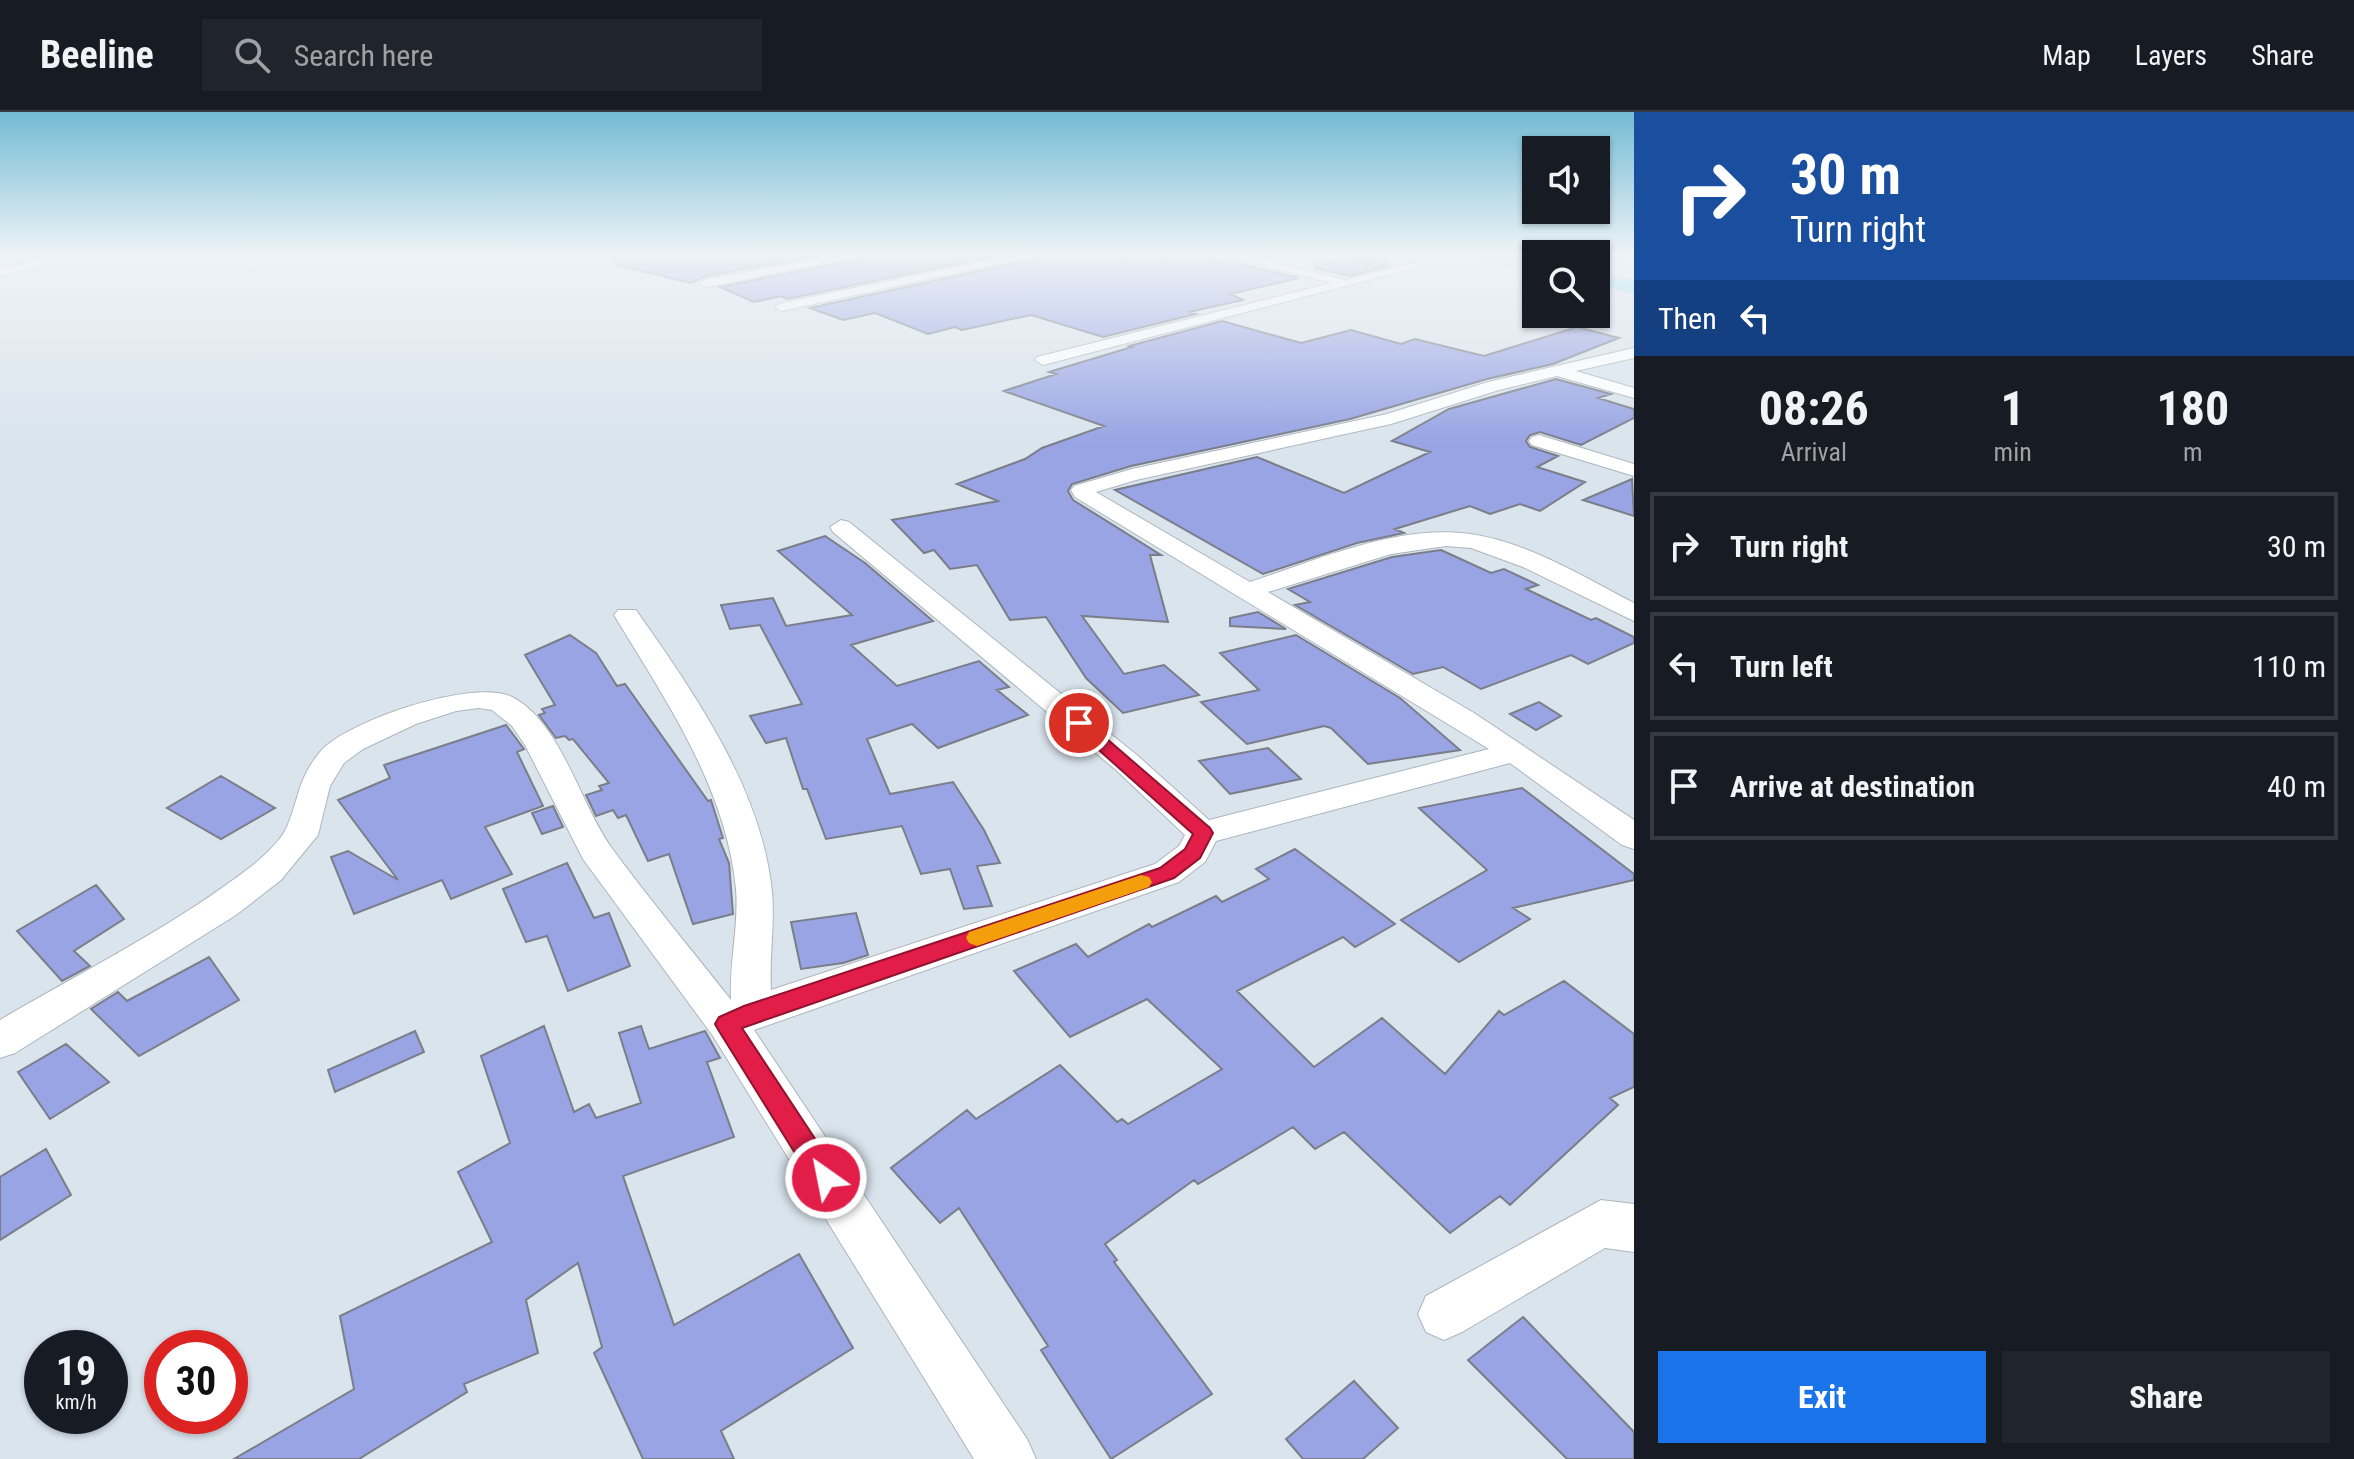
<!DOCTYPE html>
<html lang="en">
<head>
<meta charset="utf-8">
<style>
	:root { --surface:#171b24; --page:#20242c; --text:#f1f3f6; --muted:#9ea1a6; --line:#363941; --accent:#1a73e8 }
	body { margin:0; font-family:"Roboto Condensed",sans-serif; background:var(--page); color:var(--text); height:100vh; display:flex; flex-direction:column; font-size:30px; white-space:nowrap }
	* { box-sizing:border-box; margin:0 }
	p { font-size:26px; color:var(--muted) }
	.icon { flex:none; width:44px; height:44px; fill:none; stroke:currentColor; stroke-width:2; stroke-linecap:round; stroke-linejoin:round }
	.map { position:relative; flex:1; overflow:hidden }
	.panel { display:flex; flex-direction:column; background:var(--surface); width:720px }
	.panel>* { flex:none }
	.banner { background:#1a4fa0; color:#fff; overflow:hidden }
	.controls { position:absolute; left:1522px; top:24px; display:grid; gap:16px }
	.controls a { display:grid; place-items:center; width:88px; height:88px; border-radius:0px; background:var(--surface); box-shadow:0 2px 6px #0004; font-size:40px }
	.speed { position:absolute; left:24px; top:1218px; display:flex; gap:16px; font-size:40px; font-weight:700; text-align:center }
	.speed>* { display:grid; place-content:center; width:104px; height:104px; border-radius:50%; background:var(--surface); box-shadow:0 2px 6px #0004; line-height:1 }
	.speed small { font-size:20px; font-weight:400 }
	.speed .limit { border:12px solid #d22; background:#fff; color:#111 }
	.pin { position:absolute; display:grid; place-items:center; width:68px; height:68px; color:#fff; margin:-34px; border:4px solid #fff; border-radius:50%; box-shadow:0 2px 8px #0007 }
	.me { position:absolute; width:88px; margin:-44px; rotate:327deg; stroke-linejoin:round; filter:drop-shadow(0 0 6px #0008) }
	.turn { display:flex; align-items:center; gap:28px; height:168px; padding:0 24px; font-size:36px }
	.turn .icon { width:104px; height:104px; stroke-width:2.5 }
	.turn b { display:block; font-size:56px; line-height:68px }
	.then { display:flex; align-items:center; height:76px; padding:0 24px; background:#0003; gap:16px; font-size:30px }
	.eta { display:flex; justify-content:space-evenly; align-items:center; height:136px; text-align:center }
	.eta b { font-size:48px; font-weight:700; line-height:56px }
	.primary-button { display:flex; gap:16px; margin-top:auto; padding:16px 24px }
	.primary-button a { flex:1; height:92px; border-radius:0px; background:var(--accent); color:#fff; font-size:32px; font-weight:700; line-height:92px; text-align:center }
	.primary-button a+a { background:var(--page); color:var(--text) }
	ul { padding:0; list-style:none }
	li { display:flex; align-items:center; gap:24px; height:108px; margin:0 16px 12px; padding:0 8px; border:4px solid var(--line); border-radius:0px }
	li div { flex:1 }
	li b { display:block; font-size:30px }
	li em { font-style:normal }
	header { display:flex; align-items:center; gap:48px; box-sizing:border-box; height:112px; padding:0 40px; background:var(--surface); border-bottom:2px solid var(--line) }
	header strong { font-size:38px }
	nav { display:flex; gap:44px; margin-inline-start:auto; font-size:28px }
	.search { width:560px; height:72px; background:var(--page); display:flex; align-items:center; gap:20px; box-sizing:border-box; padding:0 28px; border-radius:0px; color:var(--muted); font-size:30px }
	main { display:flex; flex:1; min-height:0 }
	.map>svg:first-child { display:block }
</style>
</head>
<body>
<header>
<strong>Beeline</strong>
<div class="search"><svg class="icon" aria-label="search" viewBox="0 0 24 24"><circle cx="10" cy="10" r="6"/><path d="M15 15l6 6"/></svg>Search here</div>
<nav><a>Map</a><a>Layers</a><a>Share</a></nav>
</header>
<main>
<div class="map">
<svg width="1634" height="1347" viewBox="0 0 1634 1347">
	<rect width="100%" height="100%" fill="#dae4ed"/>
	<path fill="#98a4e4" stroke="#7b7d88" stroke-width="2" d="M614 143H823L706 164 691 171 613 152Z
		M867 143H1000L787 187 781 184 754 190 720 175 865 146Z
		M1040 143H1118L1144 150 1174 143H1202L1299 166 1230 182 1243 188 1189 200 1196 202 1103 225 1031 203 962 218 955 215 928 222 875 201 843 208 810 196 1038 146Z
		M1375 146 1385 148 1388 154 1350 164 1315 156 1316 148Z
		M1222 209 1301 231 1351 218 1401 232 1415 227 1484 244 1577 215 1619 226 1553 252 1487 267 1350 307 1131 354 1072 372 1068 379 1073 388 1161 443H1150L1168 510 1082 504 1124 562 1164 553 1199 583 1123 601 1086 566 1046 505 1010 508 977 453 950 457 934 438 924 441 892 408 998 389 957 372 1025 347 1042 336 1104 314 1004 279 1056 262 1049 260 1132 235 1129 234Z
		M1556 267 1611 282 1598 286 1634 297V306L1581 333 1540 320 1530 323 1526 329 1530 335 1558 344 1537 355 1585 370 1540 399 1520 392 1490 402 1470 394 1395 417 1404 421 1357 431 1263 462 1115 378 1257 345 1344 381 1430 340 1392 329 1449 297Z
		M1632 367 1634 404 1583 388Z
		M825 424 865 451 933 509 851 533 897 574 979 549 1009 575 997 578 1028 603 938 636 912 612 867 627 890 682 953 670 984 718 1000 751 977 754 992 794 964 797 950 757 921 762 902 714 826 727 807 677H803L786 626 766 631 750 604 802 592 760 513 730 517 721 493 773 486 786 514 852 503 778 439Z
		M1441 438 1491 461 1504 457 1538 473 1526 477 1591 508 1596 506 1634 525V531L1588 552 1571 543 1481 577 1443 555 1413 562 1295 493 1310 490 1288 477 1392 445Z
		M1258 500 1286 517 1230 514V506Z
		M570 523 596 541 617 574 625 572 708 689 711 688 723 726 719 727 729 751 733 802 693 812 669 742 648 749 626 703 618 706 613 698 596 704 586 683 602 678 599 674 609 671 573 627 569 628 565 624 556 626 539 603 545 601 542 597 555 593 525 543Z
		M1296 523 1400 586 1460 638 1368 652 1331 616 1324 614 1247 632 1201 590 1259 578 1220 541Z
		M1539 590 1561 604 1536 618 1510 602Z
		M506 613 524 637 517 640 543 694 485 715 512 762 451 787 442 768 354 802 331 745 348 739 398 768 338 688 390 666 384 653Z
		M1268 636 1301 667 1230 682 1199 649Z
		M221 664 275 696 221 727 167 696Z
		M1522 676 1634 762V768L1513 796 1530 807 1459 850 1401 808 1487 758 1419 696Z
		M553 694 563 715 542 722 532 701Z
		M1295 737 1395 812 1355 835 1343 825 1237 879 1314 955 1382 906 1445 962 1499 899 1504 903 1564 869 1634 922V975L1610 986 1618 993 1510 1093 1500 1084 1450 1121 1344 1020 1315 1037 1293 1015 1198 1072 1194 1068 1105 1132 1117 1148 1114 1150 1212 1282 1111 1347 1041 1238 1048 1234 959 1096 940 1111 891 1056 967 998 976 1007 1060 953 1117 1010 1122 1007 1128 1012 1222 957 1147 887 1070 925 1014 859 1076 832 1088 845 1149 812 1152 815 1216 784 1222 790 1269 767 1256 757Z
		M567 751 594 806 609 801 630 854 568 879 547 824 526 830 503 777Z
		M96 773 124 807 74 839 90 854 62 869 17 819Z
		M856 801 868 843 843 851 801 857 791 810Z
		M209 845 239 888 139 944 91 897 118 880 127 889Z
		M544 914 574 1000 589 992 596 1006 641 991 619 921 641 914 649 937 705 919 720 946 707 950 734 1025 623 1064 674 1213 799 1142 853 1236 721 1319 734 1347H643L594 1241 602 1235 578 1151 526 1188 538 1241 464 1272 467 1280 359 1347H234L354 1277 340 1204 492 1130 458 1060 510 1031 481 944Z
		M415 919 424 940 335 980 328 958Z
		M66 932 109 970 50 1007 18 960Z
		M46 1037 71 1083 0 1128V1065Z
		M1523 1205 1634 1320V1347H1567L1468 1248Z
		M1354 1269 1398 1316 1363 1347H1303L1286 1327Z"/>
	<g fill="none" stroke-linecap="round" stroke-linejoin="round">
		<defs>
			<path id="minor" d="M63 143H85L0 164V156Z
				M839 143H864L707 175 700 171 707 167Z
				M1014 143H1037L782 199 775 195 782 191Z
				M1223 143H1244L1346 168 1445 143H1465L1043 253 1035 248 1037 245 1332 171Z
				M1634 236V246L1576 259 1634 276V286L1557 264 1499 278 1391 312 1136 368 1096 380 1250 470C1318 448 1397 412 1470 422 1528 430 1583 465 1634 491V509L1523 455 1471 436 1446 434 1391 442 1268 480 1474 601 1634 708V737L1622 733 1510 651 1216 729 1205 750 1179 770 754 918 1027 1327 1036 1347H974L713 924 583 747 525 633 512 614 492 598 479 596 456 599 416 612 363 637 344 651 330 674 318 723 281 768 236 803 15 941 0 946V908C85 858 176 813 253 753 264 744 280 729 286 717 299 688 297 668 320 640 346 609 474 566 512 585 561 610 580 692 611 735 649 787 691 837 731 888 729 851 739 814 736 777 726 675 666 589 614 503L618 498H636C694 581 762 677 772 780 775 813 769 845 771 878L1155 752 1179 734 1185 723 1116 658 833 420 830 415 841 408 849 410 1138 644 1209 708 1489 637 1075 385 1071 378 1074 374 1132 357 1387 302 1488 270Z
				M1539 323 1634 352V364L1532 333 1529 329 1532 325Z
				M1601 1088 1634 1092V1140L1605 1136 1462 1220 1444 1228 1426 1220 1418 1202 1426 1184Z"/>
			<path id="highway" d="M1479 143H1509L1536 149V159L1481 147Z
				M1596 162 1634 169V181L1596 172Z"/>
		</defs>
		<use href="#minor" stroke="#acb5be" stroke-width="2"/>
		<use href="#highway" stroke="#c0c1c2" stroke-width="2"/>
		<use href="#minor" fill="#fff" fill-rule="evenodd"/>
		<use href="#highway" fill="#81e0f4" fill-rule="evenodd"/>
	</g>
	<linearGradient id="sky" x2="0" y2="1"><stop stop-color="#74bbd4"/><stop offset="0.43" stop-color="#eef3f7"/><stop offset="1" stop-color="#eef3f7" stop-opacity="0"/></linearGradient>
	<rect width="1634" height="331" fill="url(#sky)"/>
	<path fill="#e11d48" stroke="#92132f" stroke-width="2" d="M1079 606 1085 608 1210 716 1213 721 1200 746 1174 766 742 916 835 1057 839 1066 835 1075 826 1078 816 1075 719 919 715 912 719 905 744 894 1160 756 1185 737 1193 722 1073 615 1071 611 1073 608Z"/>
	<path fill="#f59e0b" d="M1141 763 1149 765 1152 770 1149 775 977 834 969 831 966 826 969 820Z"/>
</svg>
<div class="controls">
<a><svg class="icon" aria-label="sound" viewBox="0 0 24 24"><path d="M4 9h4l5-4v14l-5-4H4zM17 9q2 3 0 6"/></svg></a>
<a><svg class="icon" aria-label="search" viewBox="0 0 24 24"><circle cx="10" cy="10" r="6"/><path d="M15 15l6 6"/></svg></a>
</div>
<div class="speed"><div>19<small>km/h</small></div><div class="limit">30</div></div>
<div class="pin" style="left:1079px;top:611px;background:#d93025"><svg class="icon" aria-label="arrive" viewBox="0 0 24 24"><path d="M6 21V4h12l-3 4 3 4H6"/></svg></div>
<svg class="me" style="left:826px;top:1066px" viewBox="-20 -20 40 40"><circle r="17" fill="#e11d48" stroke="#fff" stroke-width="3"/><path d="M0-11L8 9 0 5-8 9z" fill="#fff"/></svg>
</div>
<section class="panel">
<div class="banner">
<div class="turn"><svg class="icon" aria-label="right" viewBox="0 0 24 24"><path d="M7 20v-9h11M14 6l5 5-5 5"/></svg><div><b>30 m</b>Turn right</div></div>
<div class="then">Then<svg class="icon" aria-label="left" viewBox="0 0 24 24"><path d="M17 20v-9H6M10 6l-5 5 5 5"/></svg></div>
</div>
<div class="eta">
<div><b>08:26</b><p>Arrival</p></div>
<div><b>1</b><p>min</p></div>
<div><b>180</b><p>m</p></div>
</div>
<ul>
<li><svg class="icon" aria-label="right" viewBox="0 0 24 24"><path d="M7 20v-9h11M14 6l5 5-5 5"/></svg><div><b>Turn right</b></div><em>30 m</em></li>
<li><svg class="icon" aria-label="left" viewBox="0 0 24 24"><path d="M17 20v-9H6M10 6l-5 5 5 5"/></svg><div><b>Turn left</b></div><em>110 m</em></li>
<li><svg class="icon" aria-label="arrive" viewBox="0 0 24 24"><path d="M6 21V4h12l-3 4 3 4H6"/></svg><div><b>Arrive at destination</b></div><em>40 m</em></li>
</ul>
<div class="primary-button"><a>Exit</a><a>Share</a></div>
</section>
</main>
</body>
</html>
